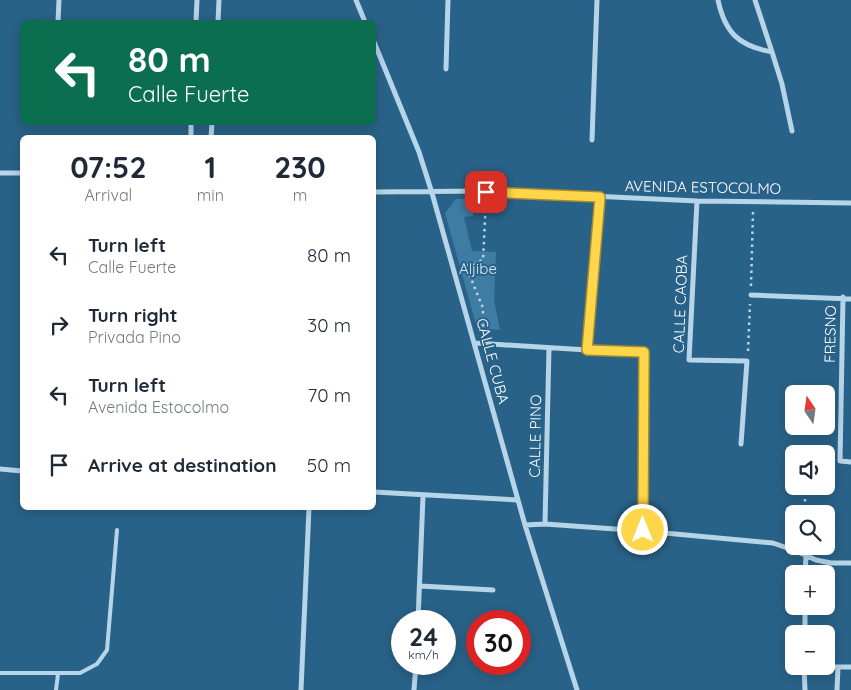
<!DOCTYPE html>
<html lang="en">
<head>
<meta charset="utf-8">
<style>
	:root { --surface:#fff; --page:#f6f6f7; --text:#1f2937; --muted:#747a83 }
	body { margin:0; font-family:Quicksand,sans-serif; background:var(--page); color:var(--text); height:100vh; display:flex; flex-direction:column; font-size:19px; white-space:nowrap }
	* { box-sizing:border-box; margin:0 }
	p { font-size:16px; color:var(--muted) }
	.icon { flex:none; width:28px; height:28px; fill:none; stroke:currentColor; stroke-width:2; stroke-linecap:round; stroke-linejoin:round }
	.map { position:relative; flex:1; overflow:hidden }
	.sheet { position:absolute; left:20px; top:135px; width:356px; height:375px; display:flex; flex-direction:column; background:var(--surface); border-radius:8px; box-shadow:0 2px 12px #0003 }
	.sheet>* { flex:none }
	.guide { position:absolute; left:20px; top:20px; width:356px; height:105px; border-radius:8px; box-shadow:0 2px 12px #0003; background:#0b6e4f; color:#fff; overflow:hidden }
	.needle { width:32px; rotate:347deg }
	.fabs { position:absolute; left:785px; top:385px; display:grid; gap:10px }
	.fabs a { display:grid; place-items:center; width:50px; height:50px; border-radius:8px; background:var(--surface); box-shadow:0 2px 12px #0003; font-size:25px }
	.speed { position:absolute; left:391px; top:610px; display:flex; gap:10px; font-size:25px; font-weight:700; text-align:center }
	.speed>* { display:grid; place-content:center; width:65px; height:65px; border-radius:50%; background:var(--surface); box-shadow:0 2px 12px #0003; line-height:1 }
	.speed small { font-size:12px; font-weight:400 }
	.speed .limit { border:8px solid #d22; background:#fff; color:#111 }
	.pin { position:absolute; display:grid; place-items:center; width:42px; height:42px; color:#fff; margin:-21px; border-radius:10px; box-shadow:0 2px 8px #0006 }
	.me { position:absolute; width:55px; margin:-28px; rotate:0deg; stroke-linejoin:round; filter:drop-shadow(0 0 4px #0008) }
	.turn { display:flex; align-items:center; gap:18px; height:105px; padding:0 25px; font-size:22px }
	.turn .icon { width:65px; height:65px; stroke-width:2.5 }
	.turn b { display:block; font-size:35px; line-height:42px }
	.eta { display:flex; justify-content:space-evenly; align-items:center; height:85px; text-align:center }
	.eta b { font-size:30px; font-weight:800; line-height:35px }
	ul { padding:0; list-style:none }
	li { display:flex; align-items:center; gap:15px; height:70px; padding:0 25px }
	li div { flex:1 }
	li b { display:block; font-size:19px }
	li em { font-style:normal }
	.map>svg:first-child { display:block }
</style>
</head>
<body>
<div class="map">
<svg width="851" height="690" viewBox="0 0 851 690">
	<rect width="100%" height="100%" fill="#296288"/>
	<path fill="#3e7ca4" d="M456 199H473V216L464 217 472 251 496 252 494 300 500 330 477 328 445 213Z"/>
	<g fill="none" stroke-linecap="round" stroke-linejoin="round">
		<path stroke="#b6d5e8" stroke-width="2.5" stroke-dasharray="2.5 4" stroke-linecap="butt" d="M751 286 753 212
			M483 333V308L466 266 483 260 486 200
			M748 351 750 304
			M805 486V514"/>
		<path stroke="#b6d5e8" stroke-width="4" d="M0 673H80L97 664 107 650 117 530
			M56 690 58 674"/>
		<path stroke="#b6d5e8" stroke-width="5" d="M356 0 365 22
			M718 0C725 33 739 46 772 52L782 84 792 131
			M755 0 772 52
			M58 22 59 0
			M196 22 197 0
			M218 22 219 0
			M374 42 419 152 432 193 525 525 577 690
			M446 69 448 0
			M191 138V122
			M211 138 212 122
			M592 140 597 0
			M0 173H22
			M374 192 486 191 697 201 851 203
			M697 201 689 360 747 361 741 444
			M751 295 851 299
			M843 297 840 461 851 462
			M475 343 587 350 644 352 643 531
			M587 350 600 197
			M0 469 22 471
			M374 492 518 500
			M545 524 549 348
			M525 525 545 524 643 531 773 543 796 551 816 560 831 563H851
			M805 574 806 555
			M420 586 493 590
			M418 621 423 496
			M805 634V606
			M804 666 805 690
			M804 667H851
			M301 690 309 508
			M414 690 416 664
			M837 690 838 667"/>
	</g>
	<g fill="none" stroke-linecap="round" stroke-linejoin="round">
		<defs>
			<path id="route" d="M486 192 600 197 587 350 644 352 643 530"/>
		</defs>
		<use href="#route" stroke="#a68a30" stroke-width="12"/>
		<use href="#route" stroke="#ffd54a" stroke-width="9"/>
	</g>
	<g text-anchor="middle" dominant-baseline="central" stroke-width="4" stroke-linejoin="round" paint-order="stroke">
		<g font-size="15" fill="#fff" stroke="#296288">
			<text transform="translate(703 187) rotate(1)">AVENIDA ESTOCOLMO</text>
			<text transform="translate(680 304) rotate(-88)">CALLE CAOBA</text>
			<text transform="translate(830 334) rotate(-89)">FRESNO</text>
			<text transform="translate(493 361) rotate(75)">CALLE CUBA</text>
			<text transform="translate(535 436) rotate(-89)">CALLE PINO</text>
		</g>
		<g font-size="15" fill="#d9ebf7" stroke="#296288">
			<text x="478" y="268">Aljibe</text>
		</g>
	</g>
</svg>
<div class="fabs">
<a><svg class="needle" viewBox="-14 -14 28 28"><path d="M0-13l5 13h-10z" fill="#e53935"/><path d="M0 13l5-13h-10z" fill="#747a83"/></svg></a>
<a><svg class="icon" aria-label="sound" viewBox="0 0 24 24"><path d="M4 9h4l5-4v14l-5-4H4zM17 9q2 3 0 6"/></svg></a>
<a><svg class="icon" aria-label="search" viewBox="0 0 24 24"><circle cx="10" cy="10" r="6"/><path d="M15 15l6 6"/></svg></a>
<a>+</a>
<a>−</a>
</div>
<div class="speed"><div>24<small>km/h</small></div><div class="limit">30</div></div>
<div class="pin" style="left:486px;top:192px;background:#d93025"><svg class="icon" aria-label="arrive" viewBox="0 0 24 24"><path d="M6 21V4h12l-3 4 3 4H6"/></svg></div>
<svg class="me" style="left:643px;top:530px" viewBox="-20 -20 40 40"><circle r="17" fill="#ffd54a" stroke="#fff" stroke-width="3"/><path d="M0-11L8 9 0 5-8 9z" fill="#fff"/></svg>
<div class="guide">
<div class="turn"><svg class="icon" aria-label="left" viewBox="0 0 24 24"><path d="M17 20v-9H6M10 6l-5 5 5 5"/></svg><div><b>80 m</b>Calle Fuerte</div></div>
</div>
<section class="sheet">
<div class="eta">
<div><b>07:52</b><p>Arrival</p></div>
<div><b>1</b><p>min</p></div>
<div><b>230</b><p>m</p></div>
</div>
<ul>
<li><svg class="icon" aria-label="left" viewBox="0 0 24 24"><path d="M17 20v-9H6M10 6l-5 5 5 5"/></svg><div><b>Turn left</b><p>Calle Fuerte</p></div><em>80 m</em></li>
<li><svg class="icon" aria-label="right" viewBox="0 0 24 24"><path d="M7 20v-9h11M14 6l5 5-5 5"/></svg><div><b>Turn right</b><p>Privada Pino</p></div><em>30 m</em></li>
<li><svg class="icon" aria-label="left" viewBox="0 0 24 24"><path d="M17 20v-9H6M10 6l-5 5 5 5"/></svg><div><b>Turn left</b><p>Avenida Estocolmo</p></div><em>70 m</em></li>
<li><svg class="icon" aria-label="arrive" viewBox="0 0 24 24"><path d="M6 21V4h12l-3 4 3 4H6"/></svg><div><b>Arrive at destination</b></div><em>50 m</em></li>
</ul>
</section>
</div>
</body>
</html>
